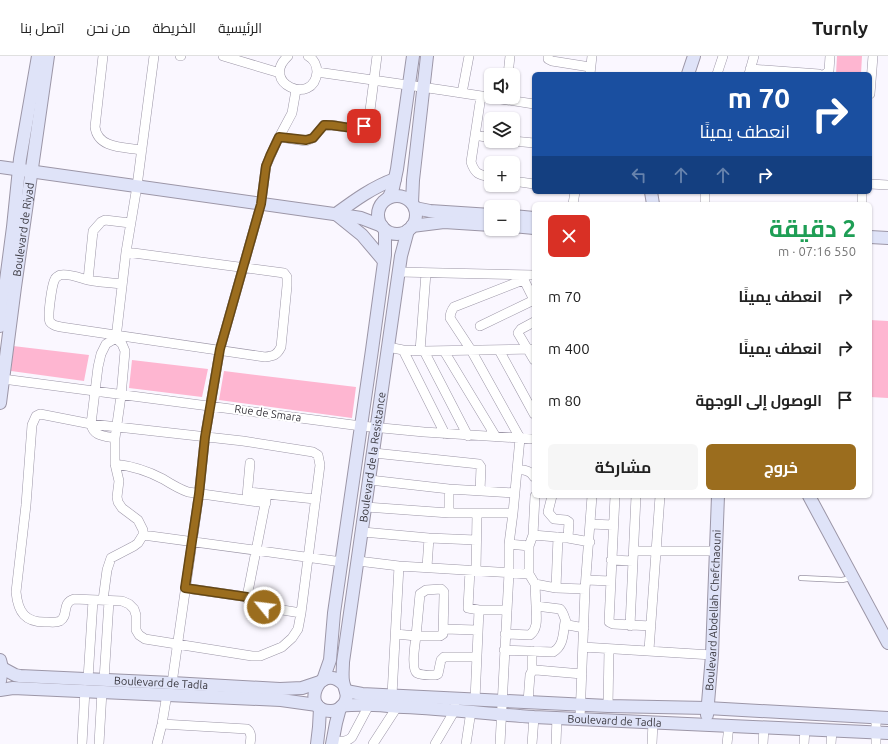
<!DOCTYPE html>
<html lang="ar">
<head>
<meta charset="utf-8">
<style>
	:root { --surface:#fff; --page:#f6f6f6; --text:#222; --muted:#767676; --line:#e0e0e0; --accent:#9b6d1e }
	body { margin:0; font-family:Ubuntu,Cairo,sans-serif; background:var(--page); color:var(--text); direction:rtl; height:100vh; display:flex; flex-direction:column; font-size:15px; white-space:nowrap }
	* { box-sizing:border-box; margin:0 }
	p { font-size:13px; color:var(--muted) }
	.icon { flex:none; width:22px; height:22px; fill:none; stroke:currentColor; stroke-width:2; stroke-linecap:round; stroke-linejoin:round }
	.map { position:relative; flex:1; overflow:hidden; direction:ltr }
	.panel { position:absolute; left:532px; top:146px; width:340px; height:296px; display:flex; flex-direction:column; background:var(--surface); border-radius:6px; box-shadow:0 1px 3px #0004; direction:rtl }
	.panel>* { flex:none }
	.top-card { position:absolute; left:532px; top:16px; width:340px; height:122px; border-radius:6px; box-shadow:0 1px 3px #0004; direction:rtl; background:#1a4fa0; color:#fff; overflow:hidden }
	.fabs { position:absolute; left:484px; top:12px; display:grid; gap:8px }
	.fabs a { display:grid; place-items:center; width:36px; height:36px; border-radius:6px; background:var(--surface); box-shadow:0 1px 3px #0004; font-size:20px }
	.pin { position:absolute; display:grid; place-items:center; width:34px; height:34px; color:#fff; margin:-17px; border-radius:8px; box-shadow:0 2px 6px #0006 }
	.me { position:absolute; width:44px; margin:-22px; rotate:299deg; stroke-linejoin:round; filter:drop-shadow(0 0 3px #0008) }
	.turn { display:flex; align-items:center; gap:14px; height:84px; padding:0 16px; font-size:18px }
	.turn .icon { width:52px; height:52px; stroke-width:2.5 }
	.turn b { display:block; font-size:28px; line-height:34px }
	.lanes { display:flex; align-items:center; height:38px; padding:0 16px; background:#0003; justify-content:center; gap:20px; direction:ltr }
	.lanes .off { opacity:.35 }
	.round { display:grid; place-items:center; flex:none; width:42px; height:42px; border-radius:6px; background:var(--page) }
	.summary { display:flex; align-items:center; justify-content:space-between; height:68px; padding:0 16px }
	h1 { font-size:24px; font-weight:700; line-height:30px; color:#1e9e55 }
	.button { display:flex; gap:8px; margin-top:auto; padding:8px 16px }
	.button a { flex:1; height:46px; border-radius:6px; background:var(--accent); color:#fff; font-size:16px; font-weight:700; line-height:46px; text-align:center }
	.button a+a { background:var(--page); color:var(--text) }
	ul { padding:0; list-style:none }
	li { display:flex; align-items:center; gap:12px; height:52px; padding:0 16px }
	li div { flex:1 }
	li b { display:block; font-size:15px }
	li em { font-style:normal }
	header { display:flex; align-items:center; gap:24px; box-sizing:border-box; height:56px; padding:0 20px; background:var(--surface); border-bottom:1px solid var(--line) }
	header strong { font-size:19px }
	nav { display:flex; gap:22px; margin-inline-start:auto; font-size:14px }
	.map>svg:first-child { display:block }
</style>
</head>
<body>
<header>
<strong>Turnly</strong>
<nav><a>الرئيسية</a><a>الخريطة</a><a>من نحن</a><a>اتصل بنا</a></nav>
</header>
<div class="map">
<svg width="888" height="688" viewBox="0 0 888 688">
	<rect width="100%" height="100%" fill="#faf7ff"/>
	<path fill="#feb6d1" d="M837 0H862L861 18H836Z
		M870 264 888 265V342L870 341Z
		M13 290 89 299 84 325 11 315Z
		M132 304 208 313 202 341 129 332Z
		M224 315 356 331 352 362 219 344Z"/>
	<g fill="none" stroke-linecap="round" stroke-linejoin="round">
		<defs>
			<path id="lane" d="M801 522 842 524 851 522"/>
			<path id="street" d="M103 0 95 71C98 93 124 91 142 94
				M180 0H181
				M223 0 280 17
				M288 0C259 27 314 51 317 16 317 10 314 3 308 0
				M548 0V3L552 5 590 11
				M750 13 819 18
				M317 16 442 34 534 48
				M590 18 592 0
				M717 18 723 0
				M749 18 754 0
				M825 18 829 15 830 0
				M508 19 510 0
				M462 37 469 0
				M870 38 873 0
				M481 40 471 106C475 118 479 119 491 121
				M475 79 491 82
				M279 81 306 85 313 82 324 69C337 68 351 75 364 70L369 62 377 0
				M513 85 534 87
				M513 125 534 128
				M870 128 888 129
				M573 148 575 136
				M705 148V136
				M862 148V136
				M399 216 534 219
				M522 220 534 244
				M88 224 93 175 101 166 105 164 130 167
				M122 228C111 227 99 226 88 224 80 222 68 217 60 219 58 220 56 221 55 223 52 228 47 261 50 266 53 270 57 270 61 271L265 301C274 300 277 299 281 291L287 230V221L284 217 126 196
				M534 266 521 273 518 277 534 304
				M480 270 534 244
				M116 282 126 196 137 130 154 0
				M388 291 403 294 424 295 534 293
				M403 294 445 378
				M499 294 534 358
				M420 295 426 217
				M424 295 468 380
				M444 295 496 381
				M3 323 361 370 424 376 534 383
				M40 358 91 368 243 385 313 396 318 399 320 409 301 557 298 573 292 582 282 591 260 600H252L145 583 139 579 136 574V559L134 553 129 548 122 545 74 543C61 547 69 560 60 565 56 567 51 566 47 566 25 567 18 556 16 536L26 449 32 369 36 360Z
				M115 382C104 380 93 380 91 368L98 311 101 298 106 288 116 282
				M374 397 479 408 481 411 480 435
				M115 408C132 410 148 415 163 423 171 428 179 433 188 436L266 447
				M517 413C524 414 530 414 534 421
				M370 424 449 433 515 437
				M248 436 315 443
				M267 438 247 541 249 546 264 551 301 557
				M535 440 533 479 529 490V518L535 528 536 550 560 553C565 558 564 564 568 569L584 572
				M552 440 548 456 554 463 566 464 569 466 568 482
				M615 440 609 566 613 568 651 570
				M247 441 250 407
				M366 451 449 457H513
				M449 457V433
				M590 468 613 469
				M363 476 429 482 476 484
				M143 479 342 506
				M533 479 568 482 590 486
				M509 488 529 490
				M634 495H715
				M611 504 633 505
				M358 505 399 510 529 518
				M427 511 429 482
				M470 514 468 552 479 554H506
				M476 514 477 458
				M586 524 611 525
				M535 528 556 532 585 533
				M185 532 247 541
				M556 532 558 481
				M441 533 444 536V539L443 578 440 580H416L420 538 426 534Z
				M103 544 107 514 111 502 134 490 138 487 143 479V474L138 464 122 452 118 446 117 441 119 425 115 408V382L121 340 125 295 122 288 116 282
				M630 570 636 440
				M444 573 477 574
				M396 578 416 580C415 588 411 613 417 617 422 620 431 619 436 619L438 618 441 604 444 601H476
				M505 578 530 579C539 572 536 560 536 550
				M583 591 712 599
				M504 594 553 596C564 590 563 577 565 566
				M649 594 660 440
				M532 595V615
				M88 623 93 544
				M104 624 109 545
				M172 627 199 438 205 381 220 293 261 148 266 110 277 85 292 57 296 34
				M392 639 399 510
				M475 644 479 554
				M528 646 530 619 532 615 536 614 582 618
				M608 650 609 593
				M876 661V688
				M580 662 585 533 592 440
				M162 668 247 673C252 677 251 682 250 688
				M333 685C340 685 346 687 352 681L369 649
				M82 688 85 634
				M99 688 102 635
				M157 688 162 668 167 638
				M373 688 397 651
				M435 688 455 654V650
				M466 688 471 655
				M500 688 509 517V488L513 457 520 382 471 294 450 262C450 257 451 255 454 251L523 224
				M532 688 534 661
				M556 688 557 661
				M652 688 653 666
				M727 688 729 669
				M763 688 764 671
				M804 688 805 673
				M831 688 832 674"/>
			<g id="secondary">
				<path d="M688 18 694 0"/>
				<path d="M0 111 348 160 361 162 382 170"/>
				<path d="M651 136 653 148"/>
				<circle cx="397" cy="159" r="19"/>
				<path d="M389 141 393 132 397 113 413 0"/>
				<path d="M412 147 413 124 427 0"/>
				<path d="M415 152 430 155 491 159"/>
				<path d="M513 160 534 162"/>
				<path d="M412 170 444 166 491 169"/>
				<path d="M513 170 534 172"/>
				<path d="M870 181 888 182"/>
				<path d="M384 205 362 179 336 158C355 144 373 131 395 123"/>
				<path d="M0 270 13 171 20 103 38 0"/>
				<path id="s1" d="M0 347 15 231 48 0"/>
				<path d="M809 440 888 587"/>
				<path d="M0 604 2 612 0 625"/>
				<path id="s2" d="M2 612 15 619 20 620 172 627 280 633 302 632 320 626"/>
				<path d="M323 624 330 604 334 557 372 294 385 199V174"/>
				<path id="s3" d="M344 629C319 603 299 656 331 655 336 655 341 652 344 648 350 639 344 633 343 625 342 619 343 612 343 606L401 200 408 174"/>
				<path d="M0 634 13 632 281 644 317 649"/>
				<path d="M346 635 362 638 608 650 707 652 888 662"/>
				<path id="s4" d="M342 650C363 647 383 650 404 651 447 653 490 658 534 661L888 677"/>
				<path id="s5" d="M707 659 712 599 718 440"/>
				<path d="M317 688 319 671 320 652"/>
				<path d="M332 688 336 667 340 652"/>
			</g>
		</defs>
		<use href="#lane" stroke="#9c96a7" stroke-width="6"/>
		<use href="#street" stroke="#9c96a7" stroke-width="10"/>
		<use href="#secondary" stroke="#9c96a7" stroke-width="14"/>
		<use href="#lane" stroke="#fff" stroke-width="4.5"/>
		<use href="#street" stroke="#fff" stroke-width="9"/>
		<use href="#secondary" stroke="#dfe3f8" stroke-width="12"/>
	</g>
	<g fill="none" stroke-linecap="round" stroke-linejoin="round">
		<defs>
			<path id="route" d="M264 551C257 550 250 549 247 541L185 532 199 438 205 381 220 293 261 148 266 110 270 100 279 81 306 84 313 82 324 69C337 68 351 75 364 70"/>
		</defs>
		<use href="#route" stroke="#654714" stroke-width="10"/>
		<use href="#route" stroke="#9b6d1e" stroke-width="7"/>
	</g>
	<g text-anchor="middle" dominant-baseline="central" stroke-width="4" stroke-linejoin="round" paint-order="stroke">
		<g font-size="11" fill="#38363d" stroke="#fff">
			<text stroke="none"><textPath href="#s1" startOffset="175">Boulevard de Riyad</textPath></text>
			<text transform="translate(268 357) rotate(8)">Rue de Smara</text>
			<text stroke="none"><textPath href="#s3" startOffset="333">Boulevard de la Resistance</textPath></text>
			<text stroke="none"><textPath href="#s5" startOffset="105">Boulevard Abdellah Chefchaouni</textPath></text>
			<text stroke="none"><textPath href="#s2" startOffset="161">Boulevard de Tadla</textPath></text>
			<text stroke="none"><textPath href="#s4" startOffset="273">Boulevard de Tadla</textPath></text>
		</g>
	</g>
</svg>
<div class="fabs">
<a><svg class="icon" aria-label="sound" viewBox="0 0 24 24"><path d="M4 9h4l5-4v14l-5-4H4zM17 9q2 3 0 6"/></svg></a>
<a><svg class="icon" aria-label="layers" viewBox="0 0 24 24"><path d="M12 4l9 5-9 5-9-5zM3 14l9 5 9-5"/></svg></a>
<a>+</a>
<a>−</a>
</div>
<div class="pin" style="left:364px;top:70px;background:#d93025"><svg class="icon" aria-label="arrive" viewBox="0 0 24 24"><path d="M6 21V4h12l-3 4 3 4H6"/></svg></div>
<svg class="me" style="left:264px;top:551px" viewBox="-20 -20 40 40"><circle r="17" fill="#9b6d1e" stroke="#fff" stroke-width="3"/><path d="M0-11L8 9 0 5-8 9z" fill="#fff"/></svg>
<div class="top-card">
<div class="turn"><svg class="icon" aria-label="right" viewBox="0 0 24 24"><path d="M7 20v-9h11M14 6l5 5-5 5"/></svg><div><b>70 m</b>انعطف يمينًا</div></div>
<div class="lanes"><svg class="icon off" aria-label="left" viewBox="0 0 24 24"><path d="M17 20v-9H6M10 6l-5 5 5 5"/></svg><svg class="icon off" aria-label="ahead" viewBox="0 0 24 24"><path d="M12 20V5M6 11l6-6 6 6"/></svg><svg class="icon off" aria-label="ahead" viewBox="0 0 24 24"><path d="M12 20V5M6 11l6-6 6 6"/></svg><svg class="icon" aria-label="right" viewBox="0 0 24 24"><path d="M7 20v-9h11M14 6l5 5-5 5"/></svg></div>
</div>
<section class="panel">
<div class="summary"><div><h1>2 دقيقة</h1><p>550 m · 07:16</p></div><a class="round" style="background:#d93025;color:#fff"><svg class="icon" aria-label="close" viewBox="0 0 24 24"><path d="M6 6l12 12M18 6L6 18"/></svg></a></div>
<ul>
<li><svg class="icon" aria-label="right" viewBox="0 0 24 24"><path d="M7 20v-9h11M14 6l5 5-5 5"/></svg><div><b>انعطف يمينًا</b></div><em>70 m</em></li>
<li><svg class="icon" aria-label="right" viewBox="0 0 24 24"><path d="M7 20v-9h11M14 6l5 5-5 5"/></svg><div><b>انعطف يمينًا</b></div><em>400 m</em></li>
<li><svg class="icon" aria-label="arrive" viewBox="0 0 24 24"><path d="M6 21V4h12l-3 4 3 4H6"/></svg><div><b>الوصول إلى الوجهة</b></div><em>80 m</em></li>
</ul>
<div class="button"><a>خروج</a><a>مشاركة</a></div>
</section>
</div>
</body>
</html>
